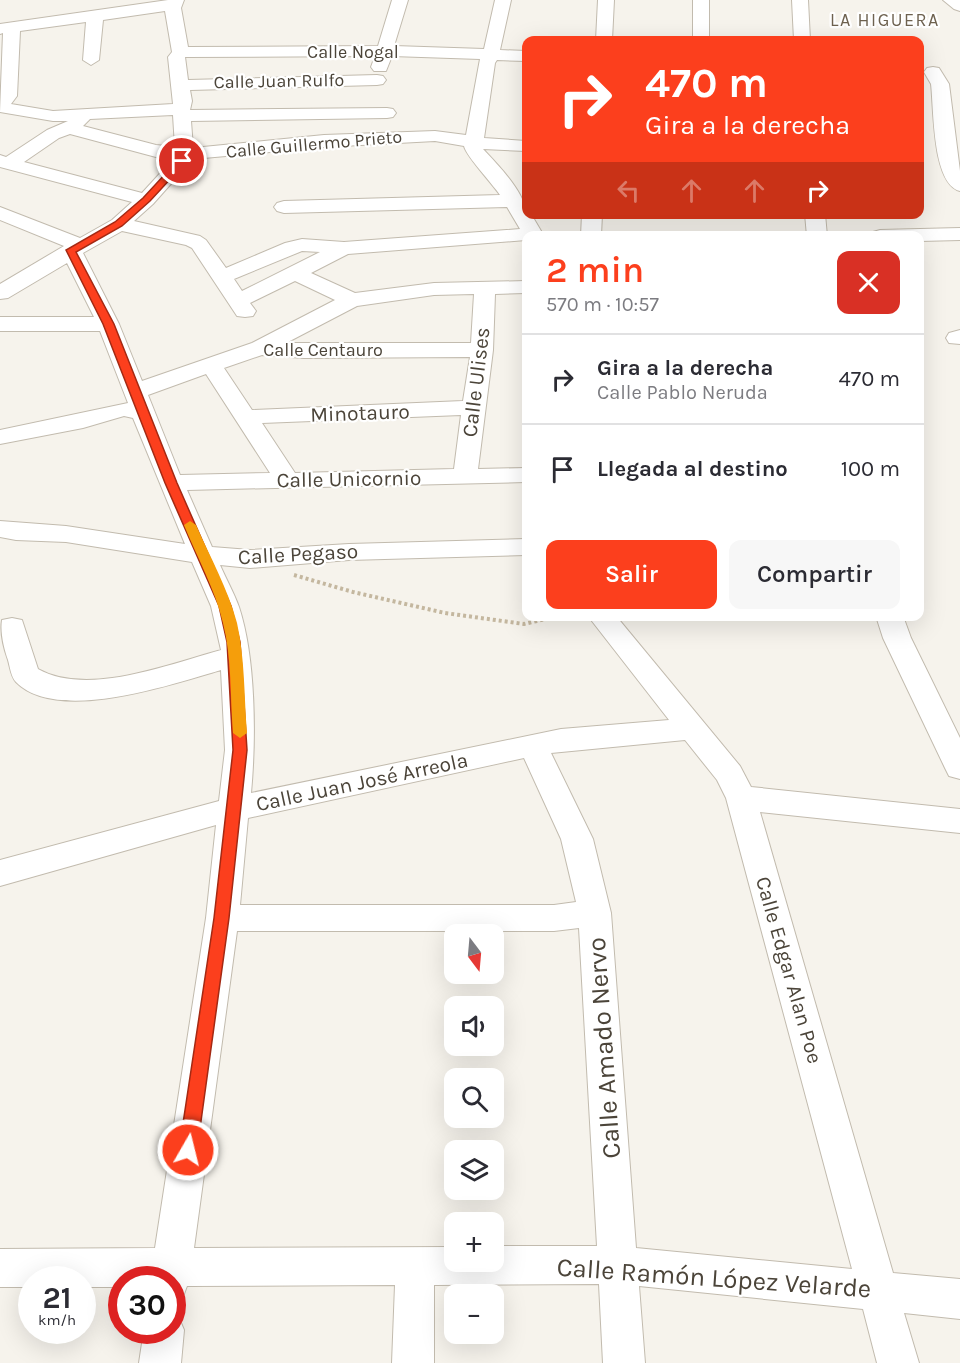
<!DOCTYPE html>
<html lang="es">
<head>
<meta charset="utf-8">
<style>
	:root { --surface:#fff; --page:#f7f7f7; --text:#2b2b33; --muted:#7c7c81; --line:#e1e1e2; --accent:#fc3f1d }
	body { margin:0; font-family:Karla,sans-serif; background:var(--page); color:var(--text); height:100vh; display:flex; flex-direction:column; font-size:22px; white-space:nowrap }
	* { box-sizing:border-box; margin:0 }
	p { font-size:20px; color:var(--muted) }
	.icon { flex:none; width:33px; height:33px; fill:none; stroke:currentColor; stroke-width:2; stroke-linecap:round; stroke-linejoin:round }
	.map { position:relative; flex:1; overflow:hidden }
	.drawer { position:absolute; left:522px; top:231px; width:402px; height:390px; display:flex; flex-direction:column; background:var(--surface); border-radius:12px; box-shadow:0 6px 24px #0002 }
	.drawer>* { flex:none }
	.top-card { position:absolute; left:522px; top:36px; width:402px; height:183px; border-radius:12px; box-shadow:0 6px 24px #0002; background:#fc3f1d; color:#fff; overflow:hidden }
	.needle { width:39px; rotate:164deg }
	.fabs { position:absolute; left:444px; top:924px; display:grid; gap:12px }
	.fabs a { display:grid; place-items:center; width:60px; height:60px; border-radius:12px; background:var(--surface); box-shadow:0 6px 24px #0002; font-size:30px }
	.speed { position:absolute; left:18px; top:1266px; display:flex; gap:12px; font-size:30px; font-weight:700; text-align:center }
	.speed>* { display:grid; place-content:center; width:78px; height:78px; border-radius:50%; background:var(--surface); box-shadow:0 6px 24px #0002; line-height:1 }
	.speed small { font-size:15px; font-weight:400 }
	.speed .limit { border:9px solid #d22; background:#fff; color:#111 }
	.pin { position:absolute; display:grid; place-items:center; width:51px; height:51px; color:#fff; margin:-26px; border:3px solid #fff; border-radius:50%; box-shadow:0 2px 6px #0007 }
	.me { position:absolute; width:66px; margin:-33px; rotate:8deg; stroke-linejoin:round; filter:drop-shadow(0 0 4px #0008) }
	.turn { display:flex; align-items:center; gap:21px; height:126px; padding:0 24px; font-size:27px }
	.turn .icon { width:78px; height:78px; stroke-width:2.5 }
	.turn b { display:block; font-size:42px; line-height:51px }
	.lanes { display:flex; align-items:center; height:57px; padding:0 24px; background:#0003; justify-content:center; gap:30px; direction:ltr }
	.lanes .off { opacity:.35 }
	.round { display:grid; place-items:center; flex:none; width:63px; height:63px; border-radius:12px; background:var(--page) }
	.headline { display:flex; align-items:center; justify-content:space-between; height:102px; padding:0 24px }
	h1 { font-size:36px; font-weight:600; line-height:45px; color:var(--accent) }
	.action { display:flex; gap:12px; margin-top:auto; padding:12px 24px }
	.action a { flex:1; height:69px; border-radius:12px; background:var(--accent); color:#fff; font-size:24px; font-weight:600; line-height:69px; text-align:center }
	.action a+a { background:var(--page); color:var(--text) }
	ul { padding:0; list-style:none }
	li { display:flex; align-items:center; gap:18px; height:90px; padding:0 24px; border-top:2px solid var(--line) }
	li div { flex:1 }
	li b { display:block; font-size:22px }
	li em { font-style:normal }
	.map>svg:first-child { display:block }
</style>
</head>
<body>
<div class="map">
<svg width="960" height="1363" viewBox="0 0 960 1363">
	<rect width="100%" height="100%" fill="#f6f3ec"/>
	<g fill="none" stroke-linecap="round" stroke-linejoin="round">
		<defs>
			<path id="minor" d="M168 0H184L181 8 188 47 378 46 392 0H408L394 46 484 49 495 0H511L500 50 526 51V61L497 60 495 63 484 138 526 141V151L483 149C497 164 526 193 526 214H531L544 236H526V240L348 254 311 273 355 293 434 283 526 281V293L495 294 493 350 478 469 526 468V482L187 490 212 547 250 550 349 544 526 539V555L349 560 250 568 220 565C226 579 234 593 239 607 256 659 256 739 251 793L561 729 669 720 588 616H616L740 766 751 787 960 809V833L760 812 893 1273 960 1279V1319L904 1313 919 1363H877L863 1309 639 1286 645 1363H603L599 1284 434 1285V1363H392L395 1285 187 1286 184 1294 172 1299V1280H122V1287H82V1280H32V1287H0V1249L155 1248 206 918 216 825 0 886V860L219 801 225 750 221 670C173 684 57 724 16 682 11 677 10 667 8 660 4 649 0 632 2 620L12 618 22 620 38 669C88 697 169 664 221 650L211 606 192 562 66 542 16 540 0 537V521L66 526 185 544 133 418 124 416 83 428 0 444V430L128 403 100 331H0V317H94L67 263 8 298 0 299V284L64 246 0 220V207L80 238 112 220 132 202 0 167V155L6 157 47 130 68 121H53L0 112 3 33 0 34V24ZM165 11 172 52 168 57 173 104 53 111 11 104 17 96 20 31 86 22 83 60 91 65 99 60 103 20ZM375 56 371 67 374 71H386L392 56 480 59 466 135 435 131 324 135 193 148 191 121 387 118 393 117 396 113 393 109 387 108 190 110 192 101 190 90 377 85 383 84 386 80 383 76 377 75 188 80 185 57ZM173 115 175 147 156 145 83 126 90 119ZM70 134 156 157 174 158 142 193 24 162 59 138ZM435 141 464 146C466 156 492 183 500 195L284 201 277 203 274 207 277 211 284 213 507 207 520 229 344 242 302 239 285 243 226 268 206 240 200 236 134 221 153 204 193 159 324 147ZM122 231 186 245 192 248 237 316 245 317 253 316 256 311 250 303 295 281 335 300 252 343 142 381 119 324 83 253ZM302 251 320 252 242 291 234 279ZM474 294 471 343H286L357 306 434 295ZM262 355 304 358 470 357 463 401 252 410 224 368ZM206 374 270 473 180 475 148 395ZM461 415 454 469 295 473 262 423ZM685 740 717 780 726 798 852 1269 636 1248 611 913 593 839 551 753ZM524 758 561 839 576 902 554 905H240L248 818ZM579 928 597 1246H494V1262H454V1247L194 1248 237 931H554Z
				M598 0H614L612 40H596Z
				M693 0H709V40H693Z
				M792 0H808L810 40H794Z
				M943 0H960V11L954 9Z
				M933 67 939 68 949 84 960 171V191C932 184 934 109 931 84L924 72 927 68Z
				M582 214H602L601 236H581Z
				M805 214H825L827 236H807Z
				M960 228V240L920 241V236H870L873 232 880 230Z
				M960 330V344L949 343 946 338 949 333Z
				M876 616H903L911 638 960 738V779L949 776 945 768 883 638Z
				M172 1313 178 1316 184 1330 181 1363H139L144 1330H172Z"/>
		</defs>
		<use href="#minor" stroke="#c2bbae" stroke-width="2"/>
		<path stroke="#c4b79f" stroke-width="4" stroke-dasharray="3 3" stroke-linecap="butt" d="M294 575 353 592 445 613 524 624 559 616"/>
		<use href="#minor" fill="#fff" fill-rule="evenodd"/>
	</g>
	<path fill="#fc3f1d" stroke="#a42913" stroke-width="1.5" d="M179 159 187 161 150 201 122 226 76 252 114 324 177 483 231 606 240 642 247 750 229 918 197 1150 194 1156 188 1159 182 1156 179 1150 214 918 233 750 227 642 219 606 165 483 103 324 66 250 115 222 143 198Z"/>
	<path fill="#f59e0b" d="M190 521 196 525C210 557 228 589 237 623 245 658 244 697 247 733L240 738 233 733C230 697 232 658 223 623 215 589 197 557 184 525Z"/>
	<g text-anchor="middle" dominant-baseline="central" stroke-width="4.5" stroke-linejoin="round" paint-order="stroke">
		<g font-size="18" letter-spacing="1.5" fill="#6e6250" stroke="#fff">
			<text x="885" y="20">LA HIGUERA</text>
		</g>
		<g font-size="18" fill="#4b4439" stroke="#fff">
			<text x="353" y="52">Calle Nogal</text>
			<text transform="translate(279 81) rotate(-1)">Calle Juan Rulfo</text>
			<text transform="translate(314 144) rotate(-5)">Calle Guillermo Prieto</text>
			<text x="323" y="350">Calle Centauro</text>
		</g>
		<g font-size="21" fill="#4b4439" stroke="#fff">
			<text transform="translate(476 382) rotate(-83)">Calle Ulises</text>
			<text transform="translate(360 413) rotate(-2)">Minotauro</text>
			<text transform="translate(349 479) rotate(-1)">Calle Unicornio</text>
			<text transform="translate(298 554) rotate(-3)">Calle Pegaso</text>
			<text transform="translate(362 782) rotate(-12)">Calle Juan José Arreola</text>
			<text transform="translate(789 970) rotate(74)">Calle Edgar Alan Poe</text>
		</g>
		<g font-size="26" fill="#4b4439" stroke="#fff">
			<text transform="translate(604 1048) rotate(-94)">Calle Amado Nervo</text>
			<text transform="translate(714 1278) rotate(4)">Calle Ramón López Velarde</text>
		</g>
	</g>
</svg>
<div class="fabs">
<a><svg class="needle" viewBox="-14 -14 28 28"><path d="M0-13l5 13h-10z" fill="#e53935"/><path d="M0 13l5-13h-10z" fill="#7c7c81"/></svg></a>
<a><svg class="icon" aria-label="sound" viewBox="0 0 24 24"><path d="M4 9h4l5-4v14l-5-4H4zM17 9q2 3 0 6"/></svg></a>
<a><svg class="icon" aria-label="search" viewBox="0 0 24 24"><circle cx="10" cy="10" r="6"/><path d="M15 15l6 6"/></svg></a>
<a><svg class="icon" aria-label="layers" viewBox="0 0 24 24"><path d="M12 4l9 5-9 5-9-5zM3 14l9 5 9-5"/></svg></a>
<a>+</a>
<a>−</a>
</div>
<div class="speed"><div>21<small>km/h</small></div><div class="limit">30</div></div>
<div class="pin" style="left:182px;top:161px;background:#d93025"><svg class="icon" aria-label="arrive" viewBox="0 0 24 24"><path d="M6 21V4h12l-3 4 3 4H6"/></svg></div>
<svg class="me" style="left:188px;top:1150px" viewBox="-20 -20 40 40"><circle r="17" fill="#fc3f1d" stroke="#fff" stroke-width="3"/><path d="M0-11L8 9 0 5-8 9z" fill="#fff"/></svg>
<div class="top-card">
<div class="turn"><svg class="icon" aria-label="right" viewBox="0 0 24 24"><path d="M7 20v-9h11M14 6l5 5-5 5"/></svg><div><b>470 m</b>Gira a la derecha</div></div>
<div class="lanes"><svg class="icon off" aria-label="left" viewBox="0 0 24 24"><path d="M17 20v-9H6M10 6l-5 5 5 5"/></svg><svg class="icon off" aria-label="ahead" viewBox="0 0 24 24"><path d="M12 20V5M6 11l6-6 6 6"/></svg><svg class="icon off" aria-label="ahead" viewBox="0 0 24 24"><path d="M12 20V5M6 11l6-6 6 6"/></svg><svg class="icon" aria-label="right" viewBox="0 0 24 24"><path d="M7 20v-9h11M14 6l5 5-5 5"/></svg></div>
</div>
<section class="drawer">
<div class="headline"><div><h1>2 min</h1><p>570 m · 10:57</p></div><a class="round" style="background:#d93025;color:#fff"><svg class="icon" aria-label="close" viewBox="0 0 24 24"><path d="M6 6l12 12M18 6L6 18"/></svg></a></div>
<ul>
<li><svg class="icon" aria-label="right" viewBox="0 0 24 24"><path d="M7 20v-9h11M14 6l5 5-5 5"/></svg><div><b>Gira a la derecha</b><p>Calle Pablo Neruda</p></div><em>470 m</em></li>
<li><svg class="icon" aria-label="arrive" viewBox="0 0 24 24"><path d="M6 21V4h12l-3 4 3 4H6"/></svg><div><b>Llegada al destino</b></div><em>100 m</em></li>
</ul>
<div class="action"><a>Salir</a><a>Compartir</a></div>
</section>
</div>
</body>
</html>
